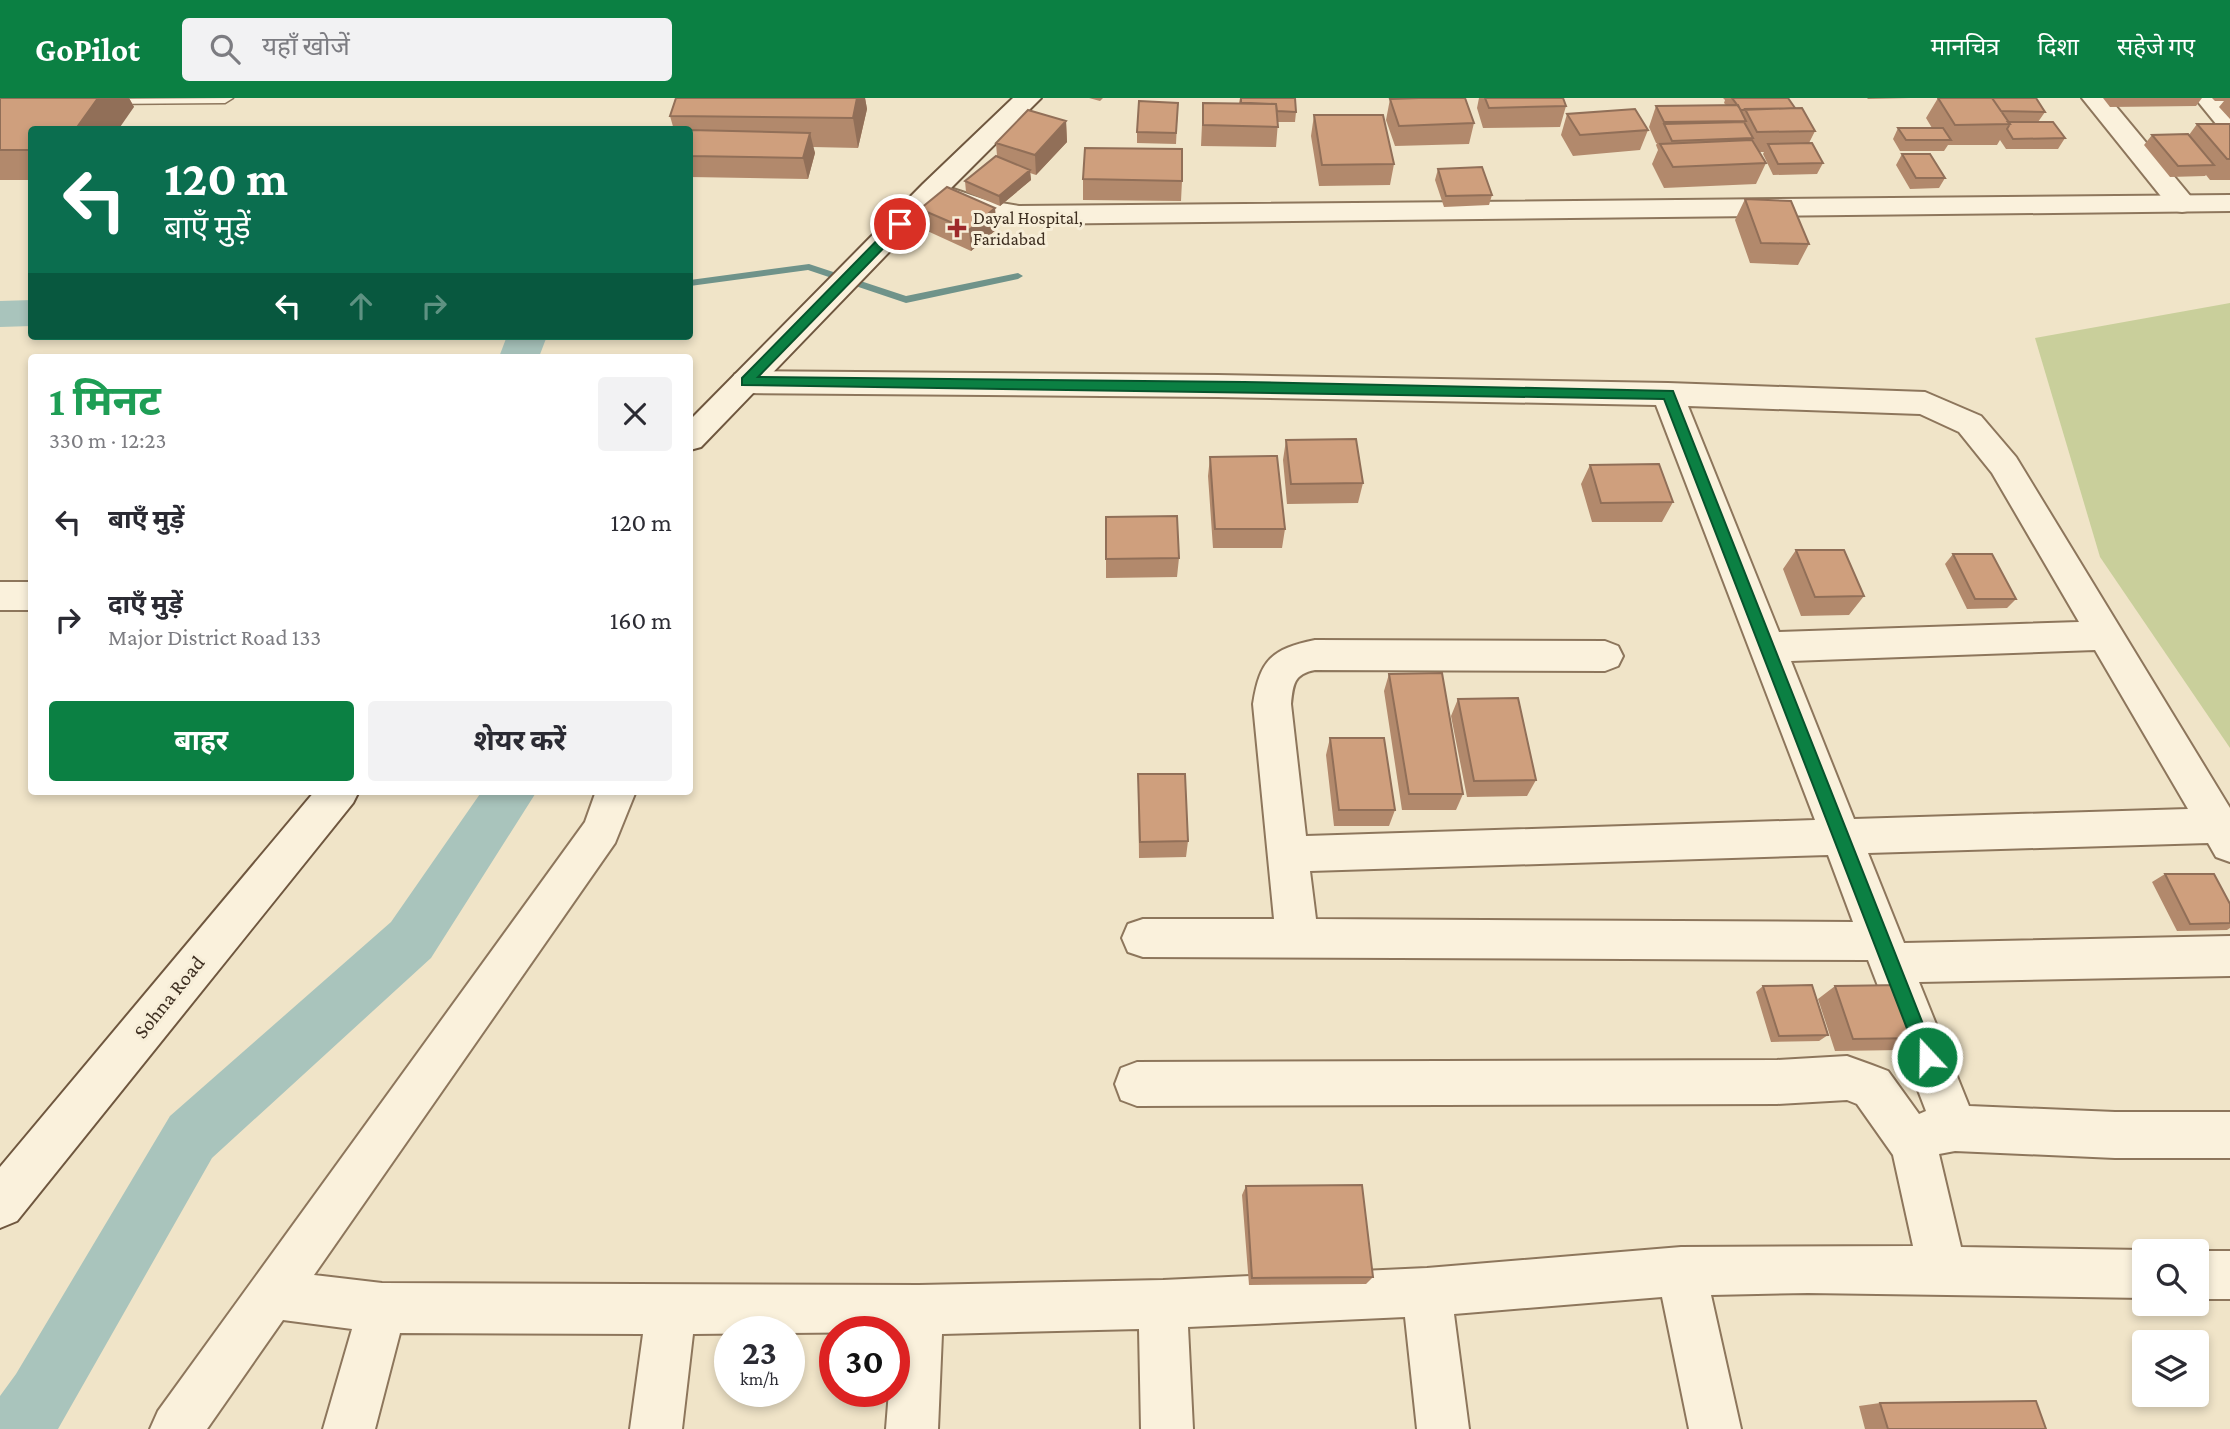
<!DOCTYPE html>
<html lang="hi">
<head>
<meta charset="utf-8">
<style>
	:root { --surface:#fff; --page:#f2f2f3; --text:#2b2b33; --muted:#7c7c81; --accent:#0b8043 }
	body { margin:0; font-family:"Crimson Pro","Noto Sans Devanagari",serif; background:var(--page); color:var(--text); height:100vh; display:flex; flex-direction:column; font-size:26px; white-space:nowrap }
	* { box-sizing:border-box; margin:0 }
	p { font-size:23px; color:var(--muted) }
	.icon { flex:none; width:38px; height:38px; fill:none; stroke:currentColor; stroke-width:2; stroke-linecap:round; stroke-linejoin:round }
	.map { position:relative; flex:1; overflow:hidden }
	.drawer { position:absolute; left:28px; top:256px; width:665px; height:441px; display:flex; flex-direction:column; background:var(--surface); border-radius:7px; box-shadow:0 4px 10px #0003 }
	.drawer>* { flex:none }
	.top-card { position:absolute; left:28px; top:28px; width:665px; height:214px; border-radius:7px; box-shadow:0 4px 10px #0003; background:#0b6e4f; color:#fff; overflow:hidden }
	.tools { position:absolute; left:2132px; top:1141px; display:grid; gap:14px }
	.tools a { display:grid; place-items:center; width:77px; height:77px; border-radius:7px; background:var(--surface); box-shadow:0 4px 10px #0003; font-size:35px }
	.speed { position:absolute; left:714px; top:1218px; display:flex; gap:14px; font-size:35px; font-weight:700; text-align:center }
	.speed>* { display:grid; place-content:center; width:91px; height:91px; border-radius:50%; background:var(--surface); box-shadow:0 4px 10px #0003; line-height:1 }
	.speed small { font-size:18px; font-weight:400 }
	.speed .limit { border:10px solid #d22; background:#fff; color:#111 }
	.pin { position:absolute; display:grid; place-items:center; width:60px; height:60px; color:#fff; margin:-30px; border:4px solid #fff; border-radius:50%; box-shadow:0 2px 7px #0007 }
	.me { position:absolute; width:77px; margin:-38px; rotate:339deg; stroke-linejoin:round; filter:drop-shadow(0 0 5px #0008) }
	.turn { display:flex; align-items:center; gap:24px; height:147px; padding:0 21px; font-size:32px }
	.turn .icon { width:91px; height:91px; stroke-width:2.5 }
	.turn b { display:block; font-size:49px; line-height:60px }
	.lanes { display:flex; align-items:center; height:66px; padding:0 21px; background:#0003; justify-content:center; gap:35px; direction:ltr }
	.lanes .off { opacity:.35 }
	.round { display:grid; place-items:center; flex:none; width:74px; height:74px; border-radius:7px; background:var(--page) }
	.headline { display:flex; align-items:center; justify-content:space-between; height:119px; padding:0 21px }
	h1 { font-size:42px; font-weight:700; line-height:52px; color:#1e9e55 }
	.cta { display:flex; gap:14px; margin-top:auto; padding:14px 21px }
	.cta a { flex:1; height:80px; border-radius:7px; background:var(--accent); color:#fff; font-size:28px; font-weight:700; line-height:80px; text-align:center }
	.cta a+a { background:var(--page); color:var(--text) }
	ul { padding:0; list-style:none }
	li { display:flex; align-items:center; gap:21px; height:98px; padding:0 21px }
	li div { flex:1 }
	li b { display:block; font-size:26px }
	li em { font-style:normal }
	header { display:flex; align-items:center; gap:42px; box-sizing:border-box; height:98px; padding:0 35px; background:var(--accent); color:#fff }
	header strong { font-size:33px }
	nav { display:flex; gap:38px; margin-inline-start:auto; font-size:24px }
	.search { width:490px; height:63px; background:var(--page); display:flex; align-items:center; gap:18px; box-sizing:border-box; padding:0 24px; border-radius:7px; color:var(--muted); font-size:26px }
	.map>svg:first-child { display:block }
</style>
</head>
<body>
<header>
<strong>GoPilot</strong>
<div class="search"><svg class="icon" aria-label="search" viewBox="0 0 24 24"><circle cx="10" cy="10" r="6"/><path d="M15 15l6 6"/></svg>यहाँ खोजें</div>
<nav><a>मानचित्र</a><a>दिशा</a><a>सहेजे गए</a></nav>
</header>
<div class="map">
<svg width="2230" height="1331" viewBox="0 0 2230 1331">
	<rect width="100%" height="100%" fill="#f0e4c8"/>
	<path fill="#c9cf9b" d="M2230 205V650L2100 459 2035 240Z"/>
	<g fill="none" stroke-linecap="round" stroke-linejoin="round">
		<path fill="#6f938a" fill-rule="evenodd" d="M809 166 906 198 1018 175 1023 178 1018 181 906 205 808 172 690 188V182Z"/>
		<path fill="#a9c4bc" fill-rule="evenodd" d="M32 202V228L0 229V203Z
			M507 238H547L539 259H499Z
			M482 693H537L431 860 212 1060 58 1331H0V1298L16 1276 170 1018 391 824Z"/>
		<defs>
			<path id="service" d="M233 0 225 5 99 6 91 1Z"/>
			<path id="minor" d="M2082 0H2109L2192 100 2196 106 2192 112 2182 114 2172 112Z
				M2195 0H2222L2230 10V34L2221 32Z
				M746 273 1218 277 1668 285 1925 294 1981 318 2016 359 2230 710V764L2216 759 2208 745 1868 755 1904 845 2230 838V878L1919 884 1969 1008 2115 1014H2230V1060H2115L1955 1053 1939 1056 1961 1149 2144 1152 2148 1153H2144V1200L1808 1195 1711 1197 1741 1331H1689L1662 1199 1454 1216 1469 1331H1417L1405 1219 1188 1229 1193 1331H1141L1139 1231 942 1236 938 1331H886L889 1293H894V1234L693 1236 682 1331H630L643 1236 400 1235 375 1331H323L352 1231 283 1222 207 1331H150L158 1313 585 724 596 693H636L615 745 314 1177 382 1185 919 1187 1163 1182 1427 1170 1681 1149 1913 1148 1893 1057 1857 1006 1847 1002 1777 1006 1137 1008 1121 1002 1115 986 1121 970 1137 964 1777 962 1847 958 1872 967 1888 973 1919 1016 1926 1013 1868 862 1143 859 1128 854 1122 840 1128 826 1143 821H1274L1253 606C1260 562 1271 551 1315 542L1605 543 1618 548 1623 558 1618 568 1605 573 1315 572C1294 576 1293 586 1291 606L1306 738 1815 722 1656 307 1218 299 746 295 735 292 730 284 735 276ZM1688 308 1920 316 1959 334 1992 375 2079 524 1779 534ZM2095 552 2188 711 1854 721 1791 563ZM1828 757 1853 824 1316 821 1310 773Z
				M0 484H32V512H0Z
				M2195 1153H2230V1201H2196Z"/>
			<path id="tertiary" d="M947 89 989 103 1019 108 2230 97V113L1019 126C997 122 946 116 933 97L937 91Z"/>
			<path id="secondary" d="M1013 0H1041L943 98 701 349 690 352V322L923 86Z
				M315 693H359L353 705 17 1123 0 1130V1069Z"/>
		</defs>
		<use href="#service" stroke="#8d765c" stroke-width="3"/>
		<use href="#minor" stroke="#8d765c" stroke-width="4"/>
		<use href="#tertiary" stroke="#8d765c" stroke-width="4"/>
		<use href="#secondary" stroke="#6f573f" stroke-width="4"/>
		<use href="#service" fill="#faf1dc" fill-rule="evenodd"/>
		<use href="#minor" fill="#faf1dc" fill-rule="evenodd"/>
		<use href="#tertiary" fill="#faf1dc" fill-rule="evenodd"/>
		<use href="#secondary" fill="#faf1dc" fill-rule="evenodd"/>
	</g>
	<path fill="#b2896c" d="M0 0H129L134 9 32 32V82H0Z
		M676 0H865L867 11 858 50 813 49 815 55 808 81 690 79V32H674L670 18Z
		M1089 0H1103L1100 3Z
		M1227 0H1296L1295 1 1296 14 1295 24H1278L1276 49 1201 48 1203 5H1239L1240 0Z
		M1479 0H1563L1566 8 1560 29 1483 30 1477 10Z
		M1723 0H1788L1795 10 1815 33 1809 45 1823 65 1817 76 1773 77 1763 56 1764 54H1759L1766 65 1756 86 1664 90 1652 66 1658 52 1656 47 1657 45H1656L1649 29 1656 8 1726 7 1724 5 1725 2Z
		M1867 0H1911L1868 1Z
		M1938 0 2045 14 2038 24 2065 40 2058 51H2006L2000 42 1997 47H1948L1944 53H1900L1893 41 1898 30H1932L1926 20Z
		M2103 0H2202L2196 8 2110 9Z
		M2212 0H2230V21L2219 9 2224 3H2215Z
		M1390 1 1474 25 1469 46 1395 48 1386 22Z
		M1178 5 1176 46 1137 45V34Z
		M1567 16 1648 32 1640 52 1573 58 1561 37Z
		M1314 17 1394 66 1390 87 1319 88 1311 38Z
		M1066 23 1067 44 1036 77 1030 75 1031 82 1000 108 966 94 965 83 997 58 996 45Z
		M2197 26H2230V82H2210L2206 77 2205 78 2170 79 2144 47 2152 37H2189Z
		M1902 56 1945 80 1939 90 1910 91 1896 67Z
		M1438 71 1492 97 1489 107 1444 109 1435 82Z
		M1083 81 1182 83 1181 103 1083 102Z
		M1745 101 1809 146 1798 167 1750 165 1735 122Z
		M920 111 997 131 971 153 923 131Z
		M1286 342 1363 385 1358 405 1287 406 1283 362Z
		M1210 359 1285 431 1282 450H1213L1208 378Z
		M1590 367 1673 404 1662 424H1592L1581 386Z
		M1106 419 1179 460 1177 479 1106 480Z
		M1796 452 1864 498 1849 517 1801 518 1783 471Z
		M1953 456 2016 501 2007 510 1967 511 1945 466Z
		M1389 576 1463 696 1456 712H1402L1384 593Z
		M1458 601 1536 682 1527 698 1467 699 1451 618Z
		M1330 640 1395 712 1389 728H1334L1326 657Z
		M1138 676 1188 743 1186 759 1139 760Z
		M2165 776 2230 806V830L2227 832 2177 833 2152 784Z
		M1763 888 1828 937 1819 943 1771 944 1756 894Z
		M1835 888 1921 940 1902 952 1835 953 1818 901Z
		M1246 1088 1373 1179 1366 1186 1249 1187 1242 1097Z
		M1880 1305 2046 1331H1865L1859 1308Z"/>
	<path fill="#916f58" d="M98 0H129L134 9 118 32H75Z
		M857 0H865L867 11 858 50 853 20Z
		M1066 23 1067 44 1036 77 1035 57Z
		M810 35 815 55 808 81 803 60Z
		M1030 72 1031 82 1000 108 999 98Z
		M995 110 997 131 971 153 969 132Z"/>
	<path fill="#cf9f7d" stroke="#916f58" stroke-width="2" d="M0 0H98L75 32H32V52H0Z
		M676 0H857L853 20 670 18Z
		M1241 0H1295L1296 14 1277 13 1276 6 1241 5Z
		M1419 0H1465L1474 25 1399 28 1390 1Z
		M1485 0H1563L1566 8 1489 10Z
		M1732 0H1788L1795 10 1741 12Z
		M1938 0H1992L2010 26 1955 27Z
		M1992 0H2036L2045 14 2001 13Z
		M1139 3 1178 5 1176 35 1137 34Z
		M1203 5 1276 6 1278 29 1203 27Z
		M1738 7 1746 23 1664 24 1656 8Z
		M1802 10 1815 33 1757 34 1745 11Z
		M1635 11 1648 32 1580 37 1567 16Z
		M1028 12 1066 23 1035 57 996 45Z
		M1314 17H1383L1394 66 1322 67Z
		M1744 24 1753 40 1672 43 1664 26Z
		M2008 24H2053L2065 40 2013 41 2007 31 2010 26Z
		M2197 26H2230V61H2227Z
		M1898 30H1943L1951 42H1906Z
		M690 32 810 35 803 60 690 58Z
		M2188 36 2214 67 2178 68 2152 37Z
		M1752 42 1766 65 1673 69 1660 46Z
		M1812 45 1823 65 1778 66 1768 46Z
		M1085 50 1182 51V83L1083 81Z
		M1902 56H1930L1945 80H1916Z
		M996 58 1030 72 999 98 965 83Z
		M1482 69 1492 97 1446 98 1438 71Z
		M947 89 995 110 969 132 920 111Z
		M1745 101 1791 103 1809 146 1761 145Z
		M1356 341 1363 385 1291 386 1286 342Z
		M1277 358 1285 431H1215L1210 359Z
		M1659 366 1673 404 1601 405 1590 367Z
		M1177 418 1179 460 1106 461V419Z
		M1796 452H1844L1864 498 1815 499Z
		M1953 456H1992L2016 501H1975Z
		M1442 575 1463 696H1409L1389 576Z
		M1518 600 1536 682 1474 683 1458 601Z
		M1330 640H1384L1395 712H1339Z
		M1138 676H1185L1188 743 1140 744Z
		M2165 776H2214L2230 806V825L2190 826Z
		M1812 887 1828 937 1779 938 1763 888Z
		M1901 887 1921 940 1853 941 1835 888Z
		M1362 1087 1373 1179 1252 1180 1246 1088Z
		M2036 1303 2046 1331H1888L1880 1305Z"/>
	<path fill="#0b8043" stroke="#07532c" stroke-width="2" d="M900 122 904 123V129L758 279 1244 284 1673 293 1936 959 1934 966 1927 968 1921 966 1918 959 1664 301 742 287V280L896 123Z"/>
	<path fill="#9e2a2b" stroke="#f7eed8" stroke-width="2.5" d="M953.5 119.5h7v7h7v7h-7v7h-7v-7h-7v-7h7z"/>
	<g text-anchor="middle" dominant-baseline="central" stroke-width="6" stroke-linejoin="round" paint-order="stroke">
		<g font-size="18" fill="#3d2e20" stroke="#f7eed8" text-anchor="start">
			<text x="973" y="120">Dayal Hospital,<tspan x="973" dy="21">Faridabad</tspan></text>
		</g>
		<g font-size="21" fill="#3d2e20" stroke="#f7eed8">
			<text transform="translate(169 899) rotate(-51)">Sohna Road</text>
		</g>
	</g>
</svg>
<div class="tools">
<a><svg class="icon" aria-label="search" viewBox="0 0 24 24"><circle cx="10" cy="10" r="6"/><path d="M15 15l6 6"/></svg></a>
<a><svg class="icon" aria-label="layers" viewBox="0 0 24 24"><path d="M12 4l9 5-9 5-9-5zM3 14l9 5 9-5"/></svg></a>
</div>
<div class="speed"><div>23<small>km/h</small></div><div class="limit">30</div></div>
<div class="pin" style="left:900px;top:126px;background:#d93025"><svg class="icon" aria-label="arrive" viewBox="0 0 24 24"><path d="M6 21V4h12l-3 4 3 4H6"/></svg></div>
<svg class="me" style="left:1927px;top:959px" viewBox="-20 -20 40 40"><circle r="17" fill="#0b8043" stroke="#fff" stroke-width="3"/><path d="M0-11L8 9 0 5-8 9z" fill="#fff"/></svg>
<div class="top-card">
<div class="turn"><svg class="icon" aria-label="left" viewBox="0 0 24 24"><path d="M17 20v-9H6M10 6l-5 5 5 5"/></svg><div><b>120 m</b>बाएँ मुड़ें</div></div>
<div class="lanes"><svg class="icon" aria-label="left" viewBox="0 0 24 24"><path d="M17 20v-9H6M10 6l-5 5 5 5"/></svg><svg class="icon off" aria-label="ahead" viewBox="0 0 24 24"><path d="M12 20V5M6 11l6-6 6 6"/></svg><svg class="icon off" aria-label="right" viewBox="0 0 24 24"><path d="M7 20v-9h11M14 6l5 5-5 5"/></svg></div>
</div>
<section class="drawer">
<div class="headline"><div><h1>1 मिनट</h1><p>330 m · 12:23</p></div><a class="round"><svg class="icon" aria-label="close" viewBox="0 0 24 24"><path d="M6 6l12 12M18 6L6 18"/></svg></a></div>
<ul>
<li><svg class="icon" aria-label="left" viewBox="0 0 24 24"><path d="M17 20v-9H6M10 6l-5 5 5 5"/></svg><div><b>बाएँ मुड़ें</b></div><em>120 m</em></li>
<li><svg class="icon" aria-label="right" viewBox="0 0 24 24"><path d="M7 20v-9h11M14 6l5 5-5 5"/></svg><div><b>दाएँ मुड़ें</b><p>Major District Road 133</p></div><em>160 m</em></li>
</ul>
<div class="cta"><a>बाहर</a><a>शेयर करें</a></div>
</section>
</div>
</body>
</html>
